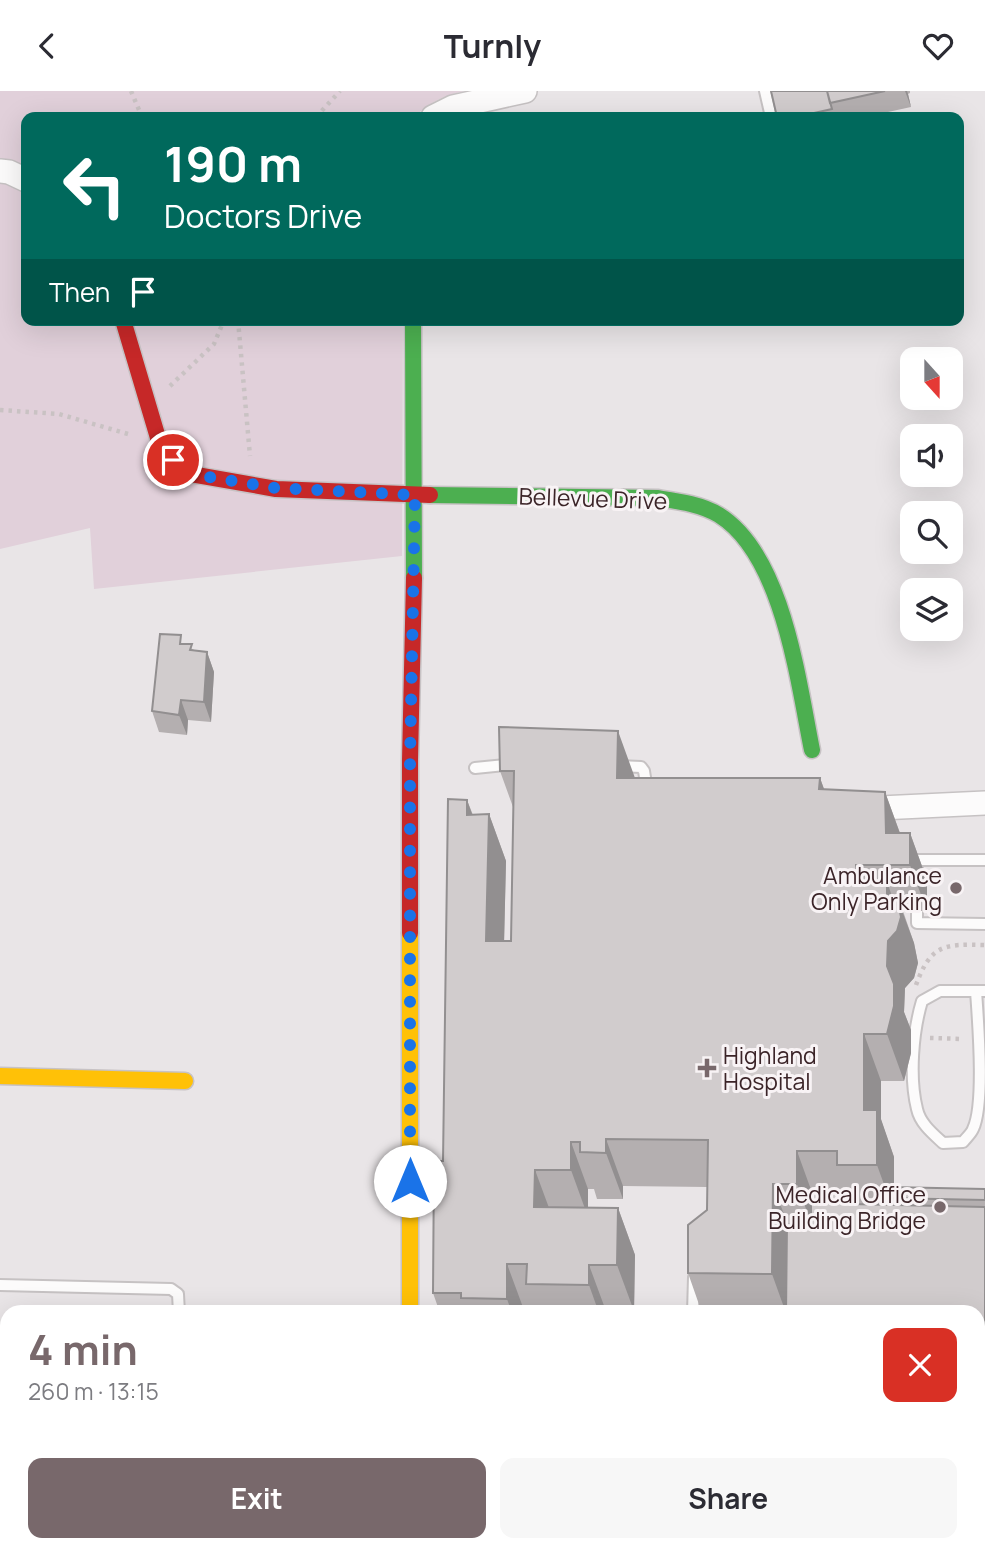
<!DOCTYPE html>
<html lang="en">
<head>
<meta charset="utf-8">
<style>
	:root { --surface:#fff; --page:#f7f7f7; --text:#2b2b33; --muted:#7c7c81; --accent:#78686b }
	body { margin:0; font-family:Manrope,sans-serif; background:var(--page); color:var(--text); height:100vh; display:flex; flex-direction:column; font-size:26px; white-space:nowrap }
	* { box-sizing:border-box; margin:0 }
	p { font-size:23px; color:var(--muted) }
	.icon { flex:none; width:38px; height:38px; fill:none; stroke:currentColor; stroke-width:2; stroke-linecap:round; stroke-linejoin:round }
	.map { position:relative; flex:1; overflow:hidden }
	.details { position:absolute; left:0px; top:1214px; width:985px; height:247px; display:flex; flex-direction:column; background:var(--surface); border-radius:21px 21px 0 0; box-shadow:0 7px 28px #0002 }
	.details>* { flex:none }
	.guide { position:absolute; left:21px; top:21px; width:943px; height:214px; border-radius:14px; box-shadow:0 7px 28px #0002; background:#00695c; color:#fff; overflow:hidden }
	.needle { width:46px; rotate:159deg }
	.fabs { position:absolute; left:900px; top:256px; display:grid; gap:14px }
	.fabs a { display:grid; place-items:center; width:63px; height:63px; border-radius:14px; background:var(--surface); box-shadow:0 7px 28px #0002; font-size:35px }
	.pin { position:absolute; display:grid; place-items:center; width:60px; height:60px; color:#fff; margin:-30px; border:4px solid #fff; border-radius:50%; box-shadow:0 2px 7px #0007 }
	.me { position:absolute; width:77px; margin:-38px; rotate:0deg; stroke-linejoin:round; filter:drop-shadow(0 0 5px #0008) }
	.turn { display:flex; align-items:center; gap:24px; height:147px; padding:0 28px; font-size:32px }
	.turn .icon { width:91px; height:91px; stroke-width:2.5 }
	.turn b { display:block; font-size:49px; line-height:60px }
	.then { display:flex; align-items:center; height:66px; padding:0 28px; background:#0003; gap:14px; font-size:26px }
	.round { display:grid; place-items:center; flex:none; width:74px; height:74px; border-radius:14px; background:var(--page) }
	.summary { display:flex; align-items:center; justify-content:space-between; height:119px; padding:0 28px }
	h1 { font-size:42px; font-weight:700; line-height:52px; color:var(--accent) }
	.button { display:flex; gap:14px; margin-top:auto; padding:14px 28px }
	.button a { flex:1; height:80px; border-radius:14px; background:var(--accent); color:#fff; font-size:28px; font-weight:700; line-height:80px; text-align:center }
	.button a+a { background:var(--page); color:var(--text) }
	header { display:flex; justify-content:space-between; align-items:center; height:91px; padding:0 28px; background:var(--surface); font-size:32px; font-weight:700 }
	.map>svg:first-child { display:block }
</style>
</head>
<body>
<header><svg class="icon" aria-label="back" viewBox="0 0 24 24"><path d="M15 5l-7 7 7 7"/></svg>Turnly<svg class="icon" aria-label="heart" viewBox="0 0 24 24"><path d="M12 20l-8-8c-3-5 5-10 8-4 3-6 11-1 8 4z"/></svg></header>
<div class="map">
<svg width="985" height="1461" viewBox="0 0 985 1461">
	<rect width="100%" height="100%" fill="#e9e5e7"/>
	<path fill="#e1d0da" d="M0 0H464C446 4 428 11 415 26H26V229H403L402 465 94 498 90 437 0 458Z"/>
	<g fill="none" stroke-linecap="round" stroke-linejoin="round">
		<defs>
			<path id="lane" d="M765 0 771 26
				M618 675 641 676 644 680 647 699
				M475 677 515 673
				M917 778 916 769H985
				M917 808V832L985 833
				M976 900C978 930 985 1013 973 1038 971 1043 966 1047 963 1051L943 1052C932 1042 920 1032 917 1018 909 986 913 940 922 910L940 900H985
				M0 1194 171 1198 178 1203 179 1222
				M693 1222 694 1186
				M978 1364H985"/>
			<path id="street" d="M433 26 453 16 525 0
				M0 80 9 81 26 89
				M859 718 985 712
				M0 1395H7
				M978 1421 985 1422
				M411 1454V1461
				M821 1461V1454"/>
			<path id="fast" d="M413 229 414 487
				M430 404 657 407C677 410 701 413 719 424 783 464 798 590 812 659"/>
			<path id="slow" d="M410 842V1222
				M0 985 185 990"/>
			<path id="jam" d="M123 229 161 357 185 382 276 398 430 404
				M410 842V669L414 487"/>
		</defs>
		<use href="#lane" stroke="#c6c2c3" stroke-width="14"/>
		<use href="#street" stroke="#c6c2c3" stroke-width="26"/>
		<use href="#fast" stroke="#c7c2c4" stroke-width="19"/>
		<use href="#slow" stroke="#c7c2c4" stroke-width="19"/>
		<use href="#jam" stroke="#c7c2c4" stroke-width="19"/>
		<path stroke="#c9c2c3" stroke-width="4.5" stroke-dasharray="3.5 5" stroke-linecap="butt" d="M131 0 142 26
			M316 26 340 0
			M238 229 250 365
			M170 295 214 253 224 229
			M0 319 59 323 128 343
			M916 894C931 853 944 853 985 854
			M930 947 963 948"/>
		<use href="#lane" stroke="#fcfbfb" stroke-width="10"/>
		<use href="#street" stroke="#fcfbfb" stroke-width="23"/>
		<use href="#fast" stroke="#4caf50" stroke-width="16"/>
		<use href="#slow" stroke="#ffc107" stroke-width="16"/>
		<use href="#jam" stroke="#c62828" stroke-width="16"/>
	</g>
	<path fill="#b4afb0" d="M771 0H910V2L908 3 911 16 865 26H777Z
		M184 553 194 559 207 561 214 581 211 631 188 629 187 644 159 641 152 620Z
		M499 636 635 687H820L824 698 885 701 900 742H910L927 789V820H903L914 852 918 872 914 887 905 897 904 921 911 939V962L904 990H881V1029L894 1066V1096L985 1098V1352H978V1222H702L688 1182 707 1119V1096L623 1095V1108H597L594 1098H588V1117H618L635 1164 634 1220 537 1222 536 1220 524 1219V1222H440L433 1202 443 1070 467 709 473 724 489 723 506 770 504 850H511L513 716 500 680Z"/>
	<path fill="#928f90" d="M905 0H907L908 3 911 16Z
		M207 561 214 581 211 631 204 611Z
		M181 609 188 629 187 644 179 624Z
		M618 640 635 687H617Z
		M820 687 837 734 819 698Z
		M885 701 902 748 886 742Z
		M467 709 484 756 467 724Z
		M489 723 506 770 503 896 486 850Z
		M910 742 927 789V820L910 774Z
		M856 774 873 820 856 791Z
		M887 791 900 828 897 806 914 852 918 872 914 887 905 897 904 921 911 939V962L904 990 887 943Z
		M864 943 881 990V1028L894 1066V1107H889L894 1121 877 1074 864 1019Z
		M606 1048 623 1095V1108L606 1062Z
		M571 1051 588 1098V1126L571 1079Z
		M797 1060 814 1107V1140L797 1093Z
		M535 1079 552 1125 534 1116Z
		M773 1093 790 1140 786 1222 772 1183Z
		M618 1117 635 1164 634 1220 617 1174Z
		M507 1173 524 1219V1222H512L507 1208Z
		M589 1174 606 1220V1222H599L589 1194Z"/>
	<path fill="#d1cccd" stroke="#928f90" stroke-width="2" d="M771 0H827L832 18 796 26H777Z
		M827 0H885L830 12Z
		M160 543 181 544 180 553H192L190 559 207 561 204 611 181 609 179 624 152 620Z
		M499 636 618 640 617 687H820L819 698 885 701 886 742H910V774H856V791H887V812L897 806 901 826 897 840 888 850 887 875 894 893V915L887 943H864V1019H877V1074H837V1060H797V1093H773L772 1183 688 1182V1134L707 1119 708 1049 606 1048V1062L580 1061V1051H571V1079H535L534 1116 618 1117 617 1174H589V1194L526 1193 527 1173H507V1208L461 1207V1202H433L434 1070H443L448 708 467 709V724L489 723 486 850H511L514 680H500Z
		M889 1096 985 1098V1109L889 1107Z
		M811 1100H847L851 1113 985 1116V1345H978V1222H786L787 1133H811Z"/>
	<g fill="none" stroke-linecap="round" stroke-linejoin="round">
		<path stroke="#1a73e8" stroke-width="12" stroke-dasharray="0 21.6" d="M173 369 185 382 276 397 415 404 410 669V1090"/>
	</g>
	<g fill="#78686b" stroke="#f8f3f5" stroke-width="2.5">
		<circle cx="956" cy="797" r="7"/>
		<path d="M703.5 966.5h7v7h7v7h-7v7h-7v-7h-7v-7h7z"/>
		<circle cx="940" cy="1116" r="7"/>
	</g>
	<g text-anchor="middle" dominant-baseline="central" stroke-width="6" stroke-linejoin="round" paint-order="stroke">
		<g font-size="23" fill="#3b2428" stroke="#f8f3f5">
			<text transform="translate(593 407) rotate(2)">Bellevue Drive</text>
		</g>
		<g font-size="23" fill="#3b2428" stroke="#f8f3f5" text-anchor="end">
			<text x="942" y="784">Ambulance<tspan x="942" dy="26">Only Parking</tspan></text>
			<text x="723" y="964" text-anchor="start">Highland<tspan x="723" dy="26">Hospital</tspan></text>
			<text x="926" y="1103">Medical Office<tspan x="926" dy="26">Building Bridge</tspan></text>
		</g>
	</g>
</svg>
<div class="fabs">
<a><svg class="needle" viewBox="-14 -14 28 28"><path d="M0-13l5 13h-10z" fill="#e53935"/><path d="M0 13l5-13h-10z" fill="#7c7c81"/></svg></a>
<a><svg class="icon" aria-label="sound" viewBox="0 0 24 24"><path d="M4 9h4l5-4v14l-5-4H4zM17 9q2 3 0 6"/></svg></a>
<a><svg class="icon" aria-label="search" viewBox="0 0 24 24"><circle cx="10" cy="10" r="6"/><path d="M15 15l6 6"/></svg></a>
<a><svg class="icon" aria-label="layers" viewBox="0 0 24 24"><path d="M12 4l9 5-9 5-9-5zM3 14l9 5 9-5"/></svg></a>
</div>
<div class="pin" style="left:173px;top:369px;background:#d93025"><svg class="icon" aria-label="arrive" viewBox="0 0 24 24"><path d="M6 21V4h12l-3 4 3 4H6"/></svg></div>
<svg class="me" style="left:410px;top:1090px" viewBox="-20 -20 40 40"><circle r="19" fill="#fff"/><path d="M0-13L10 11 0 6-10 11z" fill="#1a73e8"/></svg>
<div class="guide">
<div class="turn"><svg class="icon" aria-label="left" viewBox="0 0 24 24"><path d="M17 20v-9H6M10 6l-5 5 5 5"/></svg><div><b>190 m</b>Doctors Drive</div></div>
<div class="then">Then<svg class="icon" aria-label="arrive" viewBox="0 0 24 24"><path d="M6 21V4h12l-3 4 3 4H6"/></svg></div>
</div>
<section class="details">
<div class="summary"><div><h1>4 min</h1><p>260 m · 13:15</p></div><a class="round" style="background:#d93025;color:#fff"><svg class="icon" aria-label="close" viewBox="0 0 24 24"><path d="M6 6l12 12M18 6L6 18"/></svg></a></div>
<div class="button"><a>Exit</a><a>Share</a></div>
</section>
</div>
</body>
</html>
